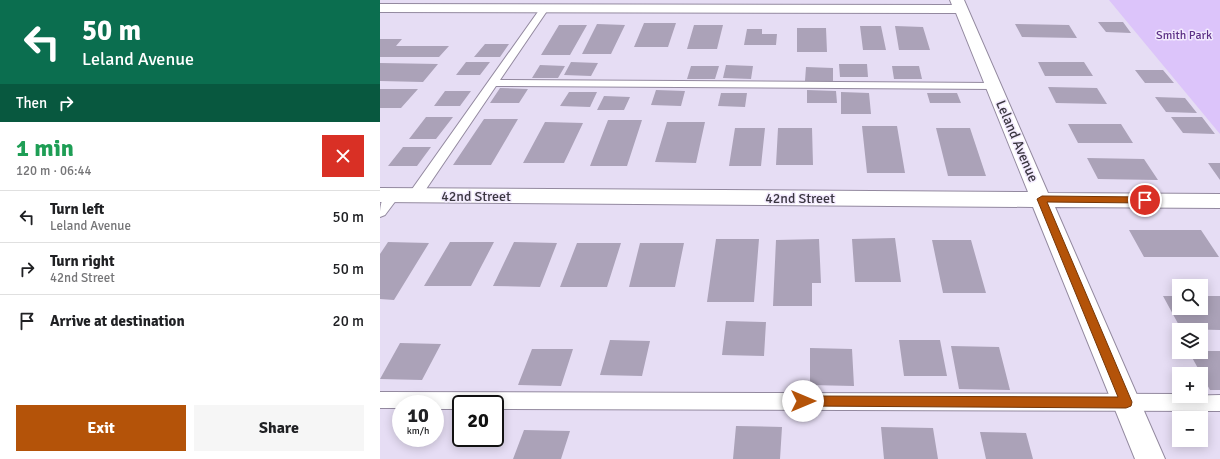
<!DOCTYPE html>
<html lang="en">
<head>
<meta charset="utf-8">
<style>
	:root { --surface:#fff; --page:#f6f6f6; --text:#202124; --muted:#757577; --line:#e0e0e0; --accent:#b45309 }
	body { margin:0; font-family:Signika,sans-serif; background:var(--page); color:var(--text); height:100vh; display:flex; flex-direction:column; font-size:15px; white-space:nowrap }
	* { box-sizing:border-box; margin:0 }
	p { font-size:13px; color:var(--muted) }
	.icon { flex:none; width:22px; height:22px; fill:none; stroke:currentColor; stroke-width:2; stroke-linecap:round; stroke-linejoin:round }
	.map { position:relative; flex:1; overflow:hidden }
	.panel { display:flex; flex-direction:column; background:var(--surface); width:380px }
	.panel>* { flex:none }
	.top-card { background:#0b6e4f; color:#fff; overflow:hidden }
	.fabs { position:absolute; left:792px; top:279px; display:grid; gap:8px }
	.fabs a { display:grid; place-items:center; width:36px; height:36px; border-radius:0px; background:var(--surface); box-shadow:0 2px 10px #0003; font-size:20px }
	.speed { position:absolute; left:12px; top:395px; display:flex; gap:8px; font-size:20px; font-weight:700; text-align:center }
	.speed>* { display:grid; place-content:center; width:52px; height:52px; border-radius:50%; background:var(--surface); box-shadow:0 2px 10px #0003; line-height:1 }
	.speed small { font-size:10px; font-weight:400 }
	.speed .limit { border:2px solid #111; border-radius:6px; background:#fff; color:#111 }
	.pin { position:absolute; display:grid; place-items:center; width:34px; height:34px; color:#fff; margin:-17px; border:2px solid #fff; border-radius:50%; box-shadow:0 1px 4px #0007 }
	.me { position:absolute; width:44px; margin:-22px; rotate:90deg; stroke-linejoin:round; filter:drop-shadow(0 0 3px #0008) }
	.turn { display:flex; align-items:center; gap:14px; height:84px; padding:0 16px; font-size:18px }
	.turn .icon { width:52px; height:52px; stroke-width:2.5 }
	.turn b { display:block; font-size:28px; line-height:34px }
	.then { display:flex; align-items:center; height:38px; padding:0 16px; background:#0003; gap:8px; font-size:15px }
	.round { display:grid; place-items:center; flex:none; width:42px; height:42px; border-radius:0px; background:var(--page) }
	.summary { display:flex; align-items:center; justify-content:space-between; height:68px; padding:0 16px }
	h1 { font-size:24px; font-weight:800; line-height:30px; color:#1e9e55 }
	.primary-button { display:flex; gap:8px; margin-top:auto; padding:8px 16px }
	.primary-button a { flex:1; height:46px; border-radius:0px; background:var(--accent); color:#fff; font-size:16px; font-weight:800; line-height:46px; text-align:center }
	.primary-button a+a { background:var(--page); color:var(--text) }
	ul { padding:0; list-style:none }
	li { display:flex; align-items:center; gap:12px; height:52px; padding:0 16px; border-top:1px solid var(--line) }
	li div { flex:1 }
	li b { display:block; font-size:15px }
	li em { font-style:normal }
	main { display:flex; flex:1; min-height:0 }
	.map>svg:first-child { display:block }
</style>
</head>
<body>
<main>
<section class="panel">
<div class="top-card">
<div class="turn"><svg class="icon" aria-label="left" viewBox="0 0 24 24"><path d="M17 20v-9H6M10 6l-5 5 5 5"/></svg><div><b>50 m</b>Leland Avenue</div></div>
<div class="then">Then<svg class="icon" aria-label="right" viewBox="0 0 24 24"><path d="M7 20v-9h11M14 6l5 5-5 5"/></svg></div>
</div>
<div class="summary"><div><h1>1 min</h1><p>120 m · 06:44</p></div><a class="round" style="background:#d93025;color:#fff"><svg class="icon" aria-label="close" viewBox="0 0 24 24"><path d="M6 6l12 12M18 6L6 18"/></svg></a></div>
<ul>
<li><svg class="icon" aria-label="left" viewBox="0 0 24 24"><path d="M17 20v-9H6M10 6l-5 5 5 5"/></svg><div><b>Turn left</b><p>Leland Avenue</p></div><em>50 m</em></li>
<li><svg class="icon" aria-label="right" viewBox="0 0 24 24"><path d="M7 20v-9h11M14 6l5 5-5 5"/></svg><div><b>Turn right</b><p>42nd Street</p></div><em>50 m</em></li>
<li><svg class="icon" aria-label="arrive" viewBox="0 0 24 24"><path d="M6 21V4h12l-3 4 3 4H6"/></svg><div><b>Arrive at destination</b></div><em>20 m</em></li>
</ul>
<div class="primary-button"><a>Exit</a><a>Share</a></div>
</section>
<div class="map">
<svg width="840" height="459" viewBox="0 0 840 459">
	<rect width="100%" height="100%" fill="#e6ddf4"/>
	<path fill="#dcc4fa" d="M729 0H840V134Z"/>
	<path fill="#aba2b8" d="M718 22H743L751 33 726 32Z
		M264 23H296L288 47H254Z
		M217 24 245 25 231 54H202Z
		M635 24 689 25 697 38 642 37Z
		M179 25H207L190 55H161Z
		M314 25H343L337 49H307Z
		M480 26H501L506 50H483Z
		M515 26 543 27 550 50H519Z
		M417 28H446L447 52H417Z
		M367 29H382V34H397L396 45H364Z
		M0 39H22L16 46H69L59 57H0Z
		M105 44H129L120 57H94Z
		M86 62H110L100 75H76Z
		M191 62 218 63 211 76 184 75Z
		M658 62H704L713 76H665Z
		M0 63 58 64 43 82 0 81Z
		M459 64H487L488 77H460Z
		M160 65 185 66 178 78H152Z
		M346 65 373 66 371 79 343 78Z
		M311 66H339L335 79H307Z
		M512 66H539L542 79H514Z
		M426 67 453 68V81H425Z
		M755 70H783L794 83H765Z
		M668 87 717 88 727 104 676 103Z
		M120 88 148 89 139 103H110Z
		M0 89H38L21 108H0Z
		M276 90 305 91 301 106 271 105Z
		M427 90 456 91 457 103H427Z
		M65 91H91L80 106H54Z
		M189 92H217L210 107 180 106Z
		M461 92 489 93 491 114H461Z
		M341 93H367L365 107 338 106Z
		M547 93H577L581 103H550Z
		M224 96 250 97 244 110H217Z
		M775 97 805 98 817 113 786 112Z
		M46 117H73L56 139H29Z
		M791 117H822L835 134 803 133Z
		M104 119H138L111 165H73Z
		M228 120H262L247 166H210Z
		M165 122 203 123 184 163H143Z
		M287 122H325L316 163 275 162Z
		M688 124H741L753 143H698Z
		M482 126H517L525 173H487Z
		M355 128H385L381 166H349Z
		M398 128H432L433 165H396Z
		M556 128H590L606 176H568Z
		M23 147H51L37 166H8Z
		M707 158 764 159 778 180 718 179Z
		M828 163H840V180Z
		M749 230H821L839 257H764Z
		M515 238 521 282H475L472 239Z
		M336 239H379L374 302H327Z
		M439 239 441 283H432V306H393L396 240Z
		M552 240H591L606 293H563Z
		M8 242 49 243 14 300 0 299V254Z
		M70 242H114L91 286H44Z
		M134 242 177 243 160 287 113 286Z
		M197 243H241L227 287H180Z
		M260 243H304L295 287H249Z
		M783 296H799V308H821V296H840V330L801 329Z
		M346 321 386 322 384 356 342 355Z
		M230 340 270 341 262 376 220 375Z
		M519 340H560L567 376H524Z
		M20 343 61 344 42 380 0 379Z
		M571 346 619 347 630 390 579 389Z
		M430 348 472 349 474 386 430 385Z
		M152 349H193L181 386 138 385Z
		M821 351H840V390H830L809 352Z
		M356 426 402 427 400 459H353Z
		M501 427 553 428 558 459H504Z
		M144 430 190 431 181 459H133Z
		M600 432 646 433 653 459H606Z"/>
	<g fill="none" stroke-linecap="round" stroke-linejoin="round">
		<defs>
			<path id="lane" d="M165 5 169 8 120 80 613 83 618 86 613 89 116 86 40 198 35 199 30 198 28 195 30 192 162 6Z
				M13 191 18 192 20 195 5 215 0 217C0 206 1 194 13 191Z
				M0 392 799 394V396L840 395V411L115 409V404H81V409H55V404H21V408H0Z"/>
			<path id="street" d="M570 0H584L668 193 840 194V208L675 207 785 459H755L653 207 0 202V188L648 192 576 13 0 12V4L572 5Z"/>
		</defs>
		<use href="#lane" stroke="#93899f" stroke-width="2"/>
		<use href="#street" stroke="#93899f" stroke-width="2"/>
		<use href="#lane" fill="#fff" fill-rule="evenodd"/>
		<use href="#street" fill="#fff" fill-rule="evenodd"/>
	</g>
	<path fill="#b45309" stroke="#753606" d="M662 196 765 197 770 200 765 203 667 202 752 402 751 406 746 408 423 406 419 405 417 401 419 397 423 396 738 397 657 199Z"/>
	<g text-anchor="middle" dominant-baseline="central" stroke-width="3" stroke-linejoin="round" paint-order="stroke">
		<g font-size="12" fill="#5d3187" stroke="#f3ebfe">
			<text x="804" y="35">Smith Park</text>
		</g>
		<g font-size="14" fill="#3a3640" stroke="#f3ebfe">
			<text transform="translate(637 141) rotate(67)">Leland Avenue</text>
			<text x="96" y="196">42nd Street</text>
			<text x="420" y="198">42nd Street</text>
		</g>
	</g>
</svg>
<div class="fabs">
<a><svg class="icon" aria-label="search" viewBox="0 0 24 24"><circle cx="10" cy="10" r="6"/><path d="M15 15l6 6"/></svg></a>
<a><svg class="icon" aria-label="layers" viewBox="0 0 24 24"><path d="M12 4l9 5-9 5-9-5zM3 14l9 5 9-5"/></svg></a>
<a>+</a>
<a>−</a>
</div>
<div class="speed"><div>10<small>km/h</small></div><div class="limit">20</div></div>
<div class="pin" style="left:765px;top:200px;background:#d93025"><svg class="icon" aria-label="arrive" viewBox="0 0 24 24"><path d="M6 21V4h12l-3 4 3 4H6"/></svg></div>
<svg class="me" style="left:423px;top:401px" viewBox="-20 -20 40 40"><circle r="19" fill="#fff"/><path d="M0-13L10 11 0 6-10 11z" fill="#b45309"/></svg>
</div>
</main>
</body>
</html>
